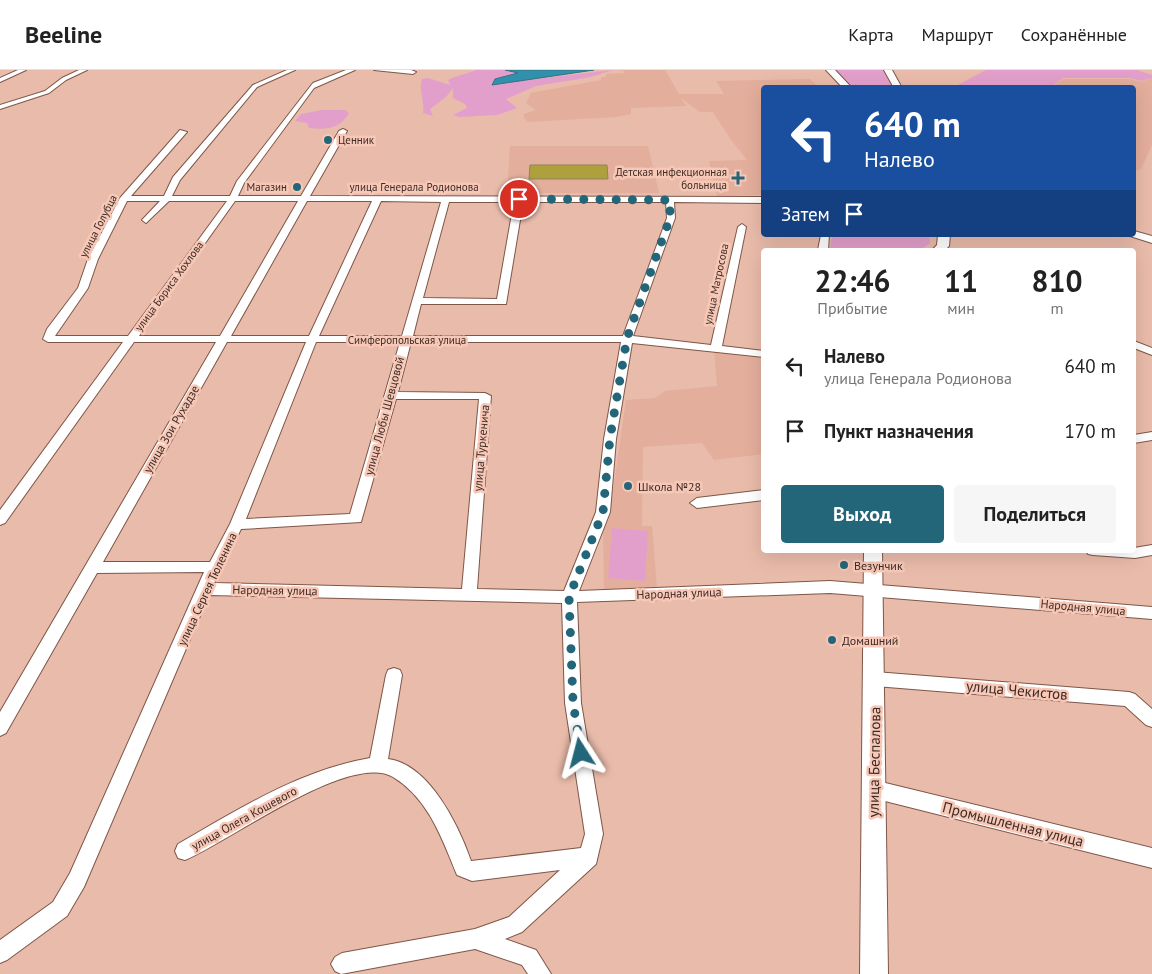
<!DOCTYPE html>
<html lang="ru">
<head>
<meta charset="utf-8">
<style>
	:root { --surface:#fff; --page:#f6f6f6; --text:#222; --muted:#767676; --line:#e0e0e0; --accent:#246679 }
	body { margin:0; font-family:"PT Sans",sans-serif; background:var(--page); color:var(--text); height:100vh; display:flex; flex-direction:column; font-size:19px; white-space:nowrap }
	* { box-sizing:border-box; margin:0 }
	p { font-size:16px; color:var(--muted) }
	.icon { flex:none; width:28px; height:28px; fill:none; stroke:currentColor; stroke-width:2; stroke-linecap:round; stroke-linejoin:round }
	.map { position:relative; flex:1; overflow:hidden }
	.panel { position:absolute; left:761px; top:178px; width:375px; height:305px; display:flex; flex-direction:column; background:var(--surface); border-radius:5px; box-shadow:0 5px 20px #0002 }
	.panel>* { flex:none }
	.guide { position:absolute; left:761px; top:15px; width:375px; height:152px; border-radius:5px; box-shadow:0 5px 20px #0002; background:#1a4fa0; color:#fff; overflow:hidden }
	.pin { position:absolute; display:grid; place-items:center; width:42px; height:42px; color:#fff; margin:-21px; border:2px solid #fff; border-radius:50%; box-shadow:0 1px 5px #0007 }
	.me { position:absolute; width:55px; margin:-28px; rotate:351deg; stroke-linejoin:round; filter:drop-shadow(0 0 4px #0008) }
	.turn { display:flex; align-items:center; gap:18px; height:105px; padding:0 20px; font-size:22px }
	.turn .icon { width:65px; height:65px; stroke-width:2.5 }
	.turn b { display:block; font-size:35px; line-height:42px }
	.then { display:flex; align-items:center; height:48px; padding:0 20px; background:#0003; gap:10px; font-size:19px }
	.eta { display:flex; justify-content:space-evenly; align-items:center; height:85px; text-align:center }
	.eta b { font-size:30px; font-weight:600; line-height:35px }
	.primary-button { display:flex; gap:10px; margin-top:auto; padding:10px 20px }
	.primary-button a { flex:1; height:58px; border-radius:5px; background:var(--accent); color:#fff; font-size:20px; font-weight:600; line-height:58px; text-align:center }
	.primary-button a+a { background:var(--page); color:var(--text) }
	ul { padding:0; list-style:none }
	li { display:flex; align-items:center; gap:15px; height:65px; padding:0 20px }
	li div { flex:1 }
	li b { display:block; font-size:19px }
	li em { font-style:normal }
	header { display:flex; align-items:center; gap:30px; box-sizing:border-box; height:70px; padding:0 25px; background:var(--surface); border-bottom:1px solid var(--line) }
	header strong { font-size:24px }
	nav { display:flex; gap:28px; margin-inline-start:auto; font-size:18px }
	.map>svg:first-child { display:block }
</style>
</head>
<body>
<header>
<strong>Beeline</strong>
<nav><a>Карта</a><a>Маршрут</a><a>Сохранённые</a></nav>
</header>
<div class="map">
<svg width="1152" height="904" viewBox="0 0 1152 904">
	<rect width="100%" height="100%" fill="#e9bbaa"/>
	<path fill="#e4ae9c" d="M619 0H665L679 24H724L716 11 810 9 818 17 764 18V125L717 126 709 91 747 90 731 70 713 42H700L681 28 686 36 631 38V44L616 47 528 52 524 48V44L536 40 526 33 531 23 601 10V7H606V4L625 3 624 1Z
		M1152 8V75L1141 99 1134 101V18L1051 17 1063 9H1130L1141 12Z
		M510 76H648L659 123H507Z
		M714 281 764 287V384L714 390 702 373 643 377 642 456H652L657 518 604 521 603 455 610 442 626 330 655 328 665 321 717 316Z"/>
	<path fill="#e39fcb" d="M477 0H505L520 3 493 14 612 0 591 7 536 16 506 29 517 38 497 45 459 47 453 45 467 38 465 34 453 28V18L446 27 430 39 433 46 423 43C425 30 418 21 422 9L428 8 450 15 448 10 452 8Z
		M835 0H884L894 17H852Z
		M986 0H1137L1152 5V8L1141 11 1130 8H1063L1049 18 954 17Z
		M322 40H345L349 43C340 59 326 60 309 58L307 53 295 51 301 44Z
		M832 165H929L930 173 920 180H830Z
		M612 458 648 461 645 511 608 508Z"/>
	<path fill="#3190ab" stroke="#357282" d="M505 0H594L492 15 495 9 518 3Z"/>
	<path fill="#afa03e" stroke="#8b855c" d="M530 95H607L608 109H529Z"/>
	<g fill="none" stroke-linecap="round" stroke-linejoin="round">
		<defs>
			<path id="minor" d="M18 0H26L0 12V8Z
				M79 0H87L66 10 49 23 0 39V35L45 21 62 8Z
				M287 0H295L257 17 180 110 172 126H230L237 111 313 13 346 0H355L314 18 244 113 238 126H301L339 61 343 59 347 61 310 126 764 127V133L674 132 675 148 633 266 711 275 738 157 742 154 746 157 722 276 764 281V287L632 273 616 369 610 442 579 521 830 511 1152 537V549L830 523 577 532 581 633 603 764 596 794 522 862 505 869 536 880 551 904H528L522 895 475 879 341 904 335 901 331 894 335 887 342 883 475 859 509 847 560 800 472 811 457 805C442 769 429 729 393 707 350 681 227 773 185 790L178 788 175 781 178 774C239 739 300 700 370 688L386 605 388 600 394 598 400 600 402 605 388 689C429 694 459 756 471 791L581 778 585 764 565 633 562 533 209 525 84 817 67 846 7 890 0 893V870L53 832 70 803 204 502 97 503 6 663 0 666V642L216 272H134L5 453 0 455V440L123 272H48L43 269 47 259 78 218 88 189 120 128 180 60 187 62 131 126H164L173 107 253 15ZM127 131H160L142 150 146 153 169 131H227L128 266H55L88 218 98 189ZM235 131H298L220 266H139ZM307 131H372L309 266H231ZM381 131 441 132 402 266H319ZM449 132H514L497 229 423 228ZM523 132H666L667 148 623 266H413L421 234H506ZM227 272H306L230 454 210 492H103ZM316 272H400L350 444 246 449ZM411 272H621L604 369 596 442 564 521 477 519 491 326 485 323 398 322ZM396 329H479L462 519 214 513 241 459 361 452Z
				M374 0H411L416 2 413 4Z
				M821 165H829L828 180H818Z
				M1134 271 1152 278V285L1134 278Z
				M1152 362V370L1134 373V365Z
				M764 420V430L697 438 690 433 697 428Z
				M1152 475V485L1135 488 1093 485 1088 484 1086 480H1134V478Z
				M875 602 1129 622 1135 624 1152 639V657L1146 655 1125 636 875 616 869 614 867 609 869 604Z
				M873 710 1152 778V798L873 728 867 725 864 719 867 713Z"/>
			<path id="major" d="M826 0H835L852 18H843Z
				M884 0H892L902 18H894Z
				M1134 161 1152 166V173L1130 166 1134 165Z
				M938 165H950L949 176 945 180H932L937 175Z
				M864 480H882L888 904H860Z"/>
		</defs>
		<use href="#minor" stroke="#7e5648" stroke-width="2"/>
		<use href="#major" stroke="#7e5648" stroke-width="2"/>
		<use href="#minor" fill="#fff" fill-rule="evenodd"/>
		<use href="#major" fill="#fff" fill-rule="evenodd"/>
	</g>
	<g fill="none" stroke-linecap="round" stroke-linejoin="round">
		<path stroke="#246679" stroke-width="9" stroke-dasharray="0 16.2" d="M519 129 670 130V148L627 268 610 368 603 442 569 527 573 632 581 683"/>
	</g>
	<g fill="#246679" stroke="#f7c8b7" stroke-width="2">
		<circle cx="328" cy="70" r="5"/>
		<path d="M735.5 100.5h5v5h5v5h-5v5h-5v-5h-5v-5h5z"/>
		<circle cx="297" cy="117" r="5"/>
		<circle cx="628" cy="416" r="5"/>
		<circle cx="844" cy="495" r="5"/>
		<circle cx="832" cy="570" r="5"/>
	</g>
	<g text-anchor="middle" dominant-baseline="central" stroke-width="5" stroke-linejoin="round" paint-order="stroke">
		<g font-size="11" fill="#3d2b24" stroke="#f7c8b7" text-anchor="end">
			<text x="338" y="70" text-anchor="start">Ценник</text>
			<text x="727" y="102">Детская инфекционная<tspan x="727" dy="13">больница</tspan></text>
			<text x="287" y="117">Магазин</text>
		</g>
		<g font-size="11" fill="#3d2b24" stroke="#f7c8b7">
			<text x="414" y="117">улица Генерала Родионова</text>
			<text transform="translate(98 156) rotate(-63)">улица Голубца</text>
			<text transform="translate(716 214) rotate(-78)">улица Матросова</text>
			<text transform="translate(169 216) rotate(-54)">улица Бориса Хохлова</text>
			<text x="407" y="270">Симферопольская улица</text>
		</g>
		<g font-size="12" fill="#3d2b24" stroke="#f7c8b7">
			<text transform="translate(384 346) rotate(-75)">улица Любы Шевцовой</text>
			<text transform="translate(171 359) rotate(-60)">улица Зои Рухадзе</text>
			<text transform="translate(481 378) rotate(-85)">улица Туркенича</text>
			<text transform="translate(207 519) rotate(-65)">улица Сергея Тюленина</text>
			<text transform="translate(275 520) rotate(1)">Народная улица</text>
			<text transform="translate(679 523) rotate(-2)">Народная улица</text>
			<text transform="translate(1083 537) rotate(5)">Народная улица</text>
			<text transform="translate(244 748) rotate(-29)">улица Олега Кошевого</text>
		</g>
		<g font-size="12" fill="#3d2b24" stroke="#f7c8b7" text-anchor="start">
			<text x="638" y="416">Школа №28</text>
			<text x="854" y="495">Везунчик</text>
			<text x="842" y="570">Домашний</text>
		</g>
		<g font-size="15" fill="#3d2b24" stroke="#f7c8b7">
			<text transform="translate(1017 620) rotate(5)">улица Чекистов</text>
			<text transform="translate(874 692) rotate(-89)">улица Беспалова</text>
			<text transform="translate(1013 754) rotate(14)">Промышленная улица</text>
		</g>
	</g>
</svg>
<div class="pin" style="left:519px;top:129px;background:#d93025"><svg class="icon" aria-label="arrive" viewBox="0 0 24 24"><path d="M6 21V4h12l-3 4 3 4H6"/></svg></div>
<svg class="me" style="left:581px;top:683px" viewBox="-20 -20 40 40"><path d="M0-17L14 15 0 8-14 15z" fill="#246679" stroke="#fff" stroke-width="4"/></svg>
<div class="guide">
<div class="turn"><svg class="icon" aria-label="left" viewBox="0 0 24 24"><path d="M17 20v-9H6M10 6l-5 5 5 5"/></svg><div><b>640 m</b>Налево</div></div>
<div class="then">Затем<svg class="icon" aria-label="arrive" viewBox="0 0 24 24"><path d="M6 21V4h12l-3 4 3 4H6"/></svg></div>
</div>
<section class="panel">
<div class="eta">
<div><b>22:46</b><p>Прибытие</p></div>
<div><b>11</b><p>мин</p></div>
<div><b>810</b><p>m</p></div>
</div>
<ul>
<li><svg class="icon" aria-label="left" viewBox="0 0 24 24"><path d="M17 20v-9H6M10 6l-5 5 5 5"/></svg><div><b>Налево</b><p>улица Генерала Родионова</p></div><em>640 m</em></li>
<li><svg class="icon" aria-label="arrive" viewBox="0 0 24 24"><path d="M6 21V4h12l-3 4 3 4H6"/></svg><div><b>Пункт назначения</b></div><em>170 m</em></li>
</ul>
<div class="primary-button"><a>Выход</a><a>Поделиться</a></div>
</section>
</div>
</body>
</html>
